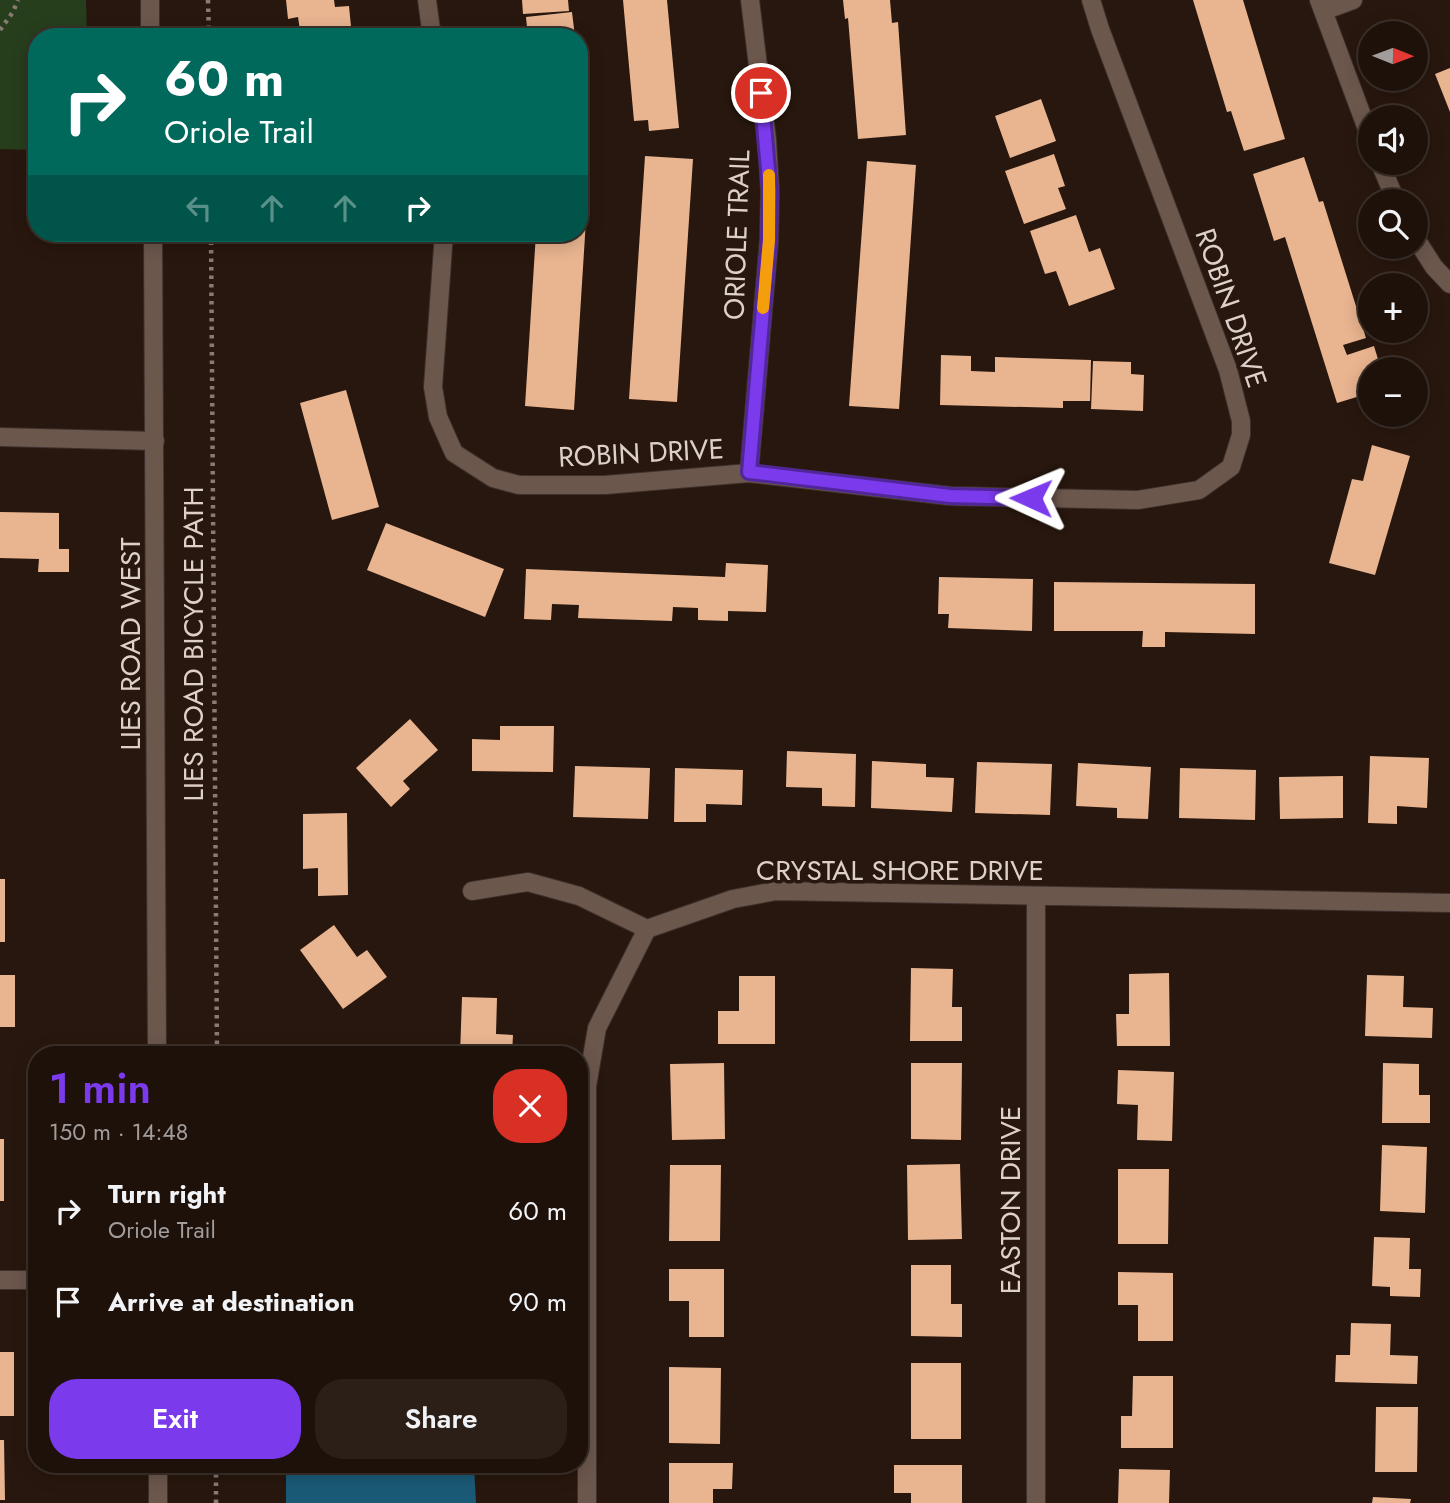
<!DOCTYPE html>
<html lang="en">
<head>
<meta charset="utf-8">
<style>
	:root { --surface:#1e110a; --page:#2b1f18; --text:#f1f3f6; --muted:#a19d9c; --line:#3c312b; --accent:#7c3aed }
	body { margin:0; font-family:Jost,sans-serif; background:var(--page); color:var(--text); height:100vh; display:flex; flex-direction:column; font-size:26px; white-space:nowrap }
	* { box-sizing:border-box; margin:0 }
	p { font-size:23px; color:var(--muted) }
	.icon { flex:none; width:38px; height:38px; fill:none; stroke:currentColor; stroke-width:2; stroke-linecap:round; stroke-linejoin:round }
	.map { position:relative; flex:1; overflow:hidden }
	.details { position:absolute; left:28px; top:1046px; width:560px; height:427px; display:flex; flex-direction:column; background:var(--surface); border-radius:28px; box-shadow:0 4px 18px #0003,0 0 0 2px var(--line) }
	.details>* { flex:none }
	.top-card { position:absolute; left:28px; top:28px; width:560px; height:214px; border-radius:28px; box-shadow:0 4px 18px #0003,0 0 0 2px var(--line); background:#00695c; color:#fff; overflow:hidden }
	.needle { width:46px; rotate:91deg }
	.controls { position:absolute; left:1358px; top:21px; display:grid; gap:14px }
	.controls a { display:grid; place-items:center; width:70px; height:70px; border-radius:50%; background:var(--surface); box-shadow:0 4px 18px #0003,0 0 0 2px var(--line); font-size:35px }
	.pin { position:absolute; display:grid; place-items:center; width:60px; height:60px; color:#fff; margin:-30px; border:4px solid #fff; border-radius:50%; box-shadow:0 2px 7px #0007 }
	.me { position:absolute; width:77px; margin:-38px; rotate:271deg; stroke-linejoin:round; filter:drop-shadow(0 0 5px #0008) }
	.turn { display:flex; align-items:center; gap:24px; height:147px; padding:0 21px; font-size:32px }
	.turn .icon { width:91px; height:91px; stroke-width:2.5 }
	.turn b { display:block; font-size:49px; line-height:60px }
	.lanes { display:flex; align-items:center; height:66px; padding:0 21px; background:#0003; justify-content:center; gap:35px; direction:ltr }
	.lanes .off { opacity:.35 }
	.round { display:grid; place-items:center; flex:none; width:74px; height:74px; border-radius:28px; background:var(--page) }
	.summary { display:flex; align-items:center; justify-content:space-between; height:119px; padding:0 21px }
	h1 { font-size:42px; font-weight:600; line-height:52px; color:var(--accent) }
	.primary-button { display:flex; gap:14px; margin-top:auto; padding:14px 21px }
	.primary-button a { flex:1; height:80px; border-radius:28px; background:var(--accent); color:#fff; font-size:28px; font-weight:600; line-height:80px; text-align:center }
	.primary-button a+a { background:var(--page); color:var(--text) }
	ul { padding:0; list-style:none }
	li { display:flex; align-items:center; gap:21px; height:91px; padding:0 21px }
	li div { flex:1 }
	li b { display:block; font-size:26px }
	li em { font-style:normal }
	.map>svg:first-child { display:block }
</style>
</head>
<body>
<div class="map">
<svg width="1450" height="1503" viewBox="0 0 1450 1503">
	<rect width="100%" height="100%" fill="#28170e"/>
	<path fill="#273e1d" d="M0 0H86L87 37H37V150L0 149Z"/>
	<path fill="#1b5a77" d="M286 1465H474L476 1503H286Z"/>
	<path fill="#e9b490" d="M286 0H334L335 7 349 6 352 37H301L298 17 288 19Z
		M522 0H568L569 11 523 14Z
		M623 0H667L679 128 649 131 648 120 634 121Z
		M843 0H890L892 23 898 22 906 135 858 139 848 18 845 19Z
		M1193 0H1243L1285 139 1244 151 1231 111 1227 112Z
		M572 12 575 37H528L526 17Z
		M1450 68V112L1435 74Z
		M1041 99 1056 141 1010 158 995 116Z
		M1054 154 1065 186 1058 188 1066 209 1024 224 1005 171Z
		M645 156 693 159 677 402 629 399Z
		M1304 157 1319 202 1323 201 1366 338 1343 345 1347 355 1374 346 1381 369H1370V393L1337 403 1285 237 1274 241 1253 174Z
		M867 161 916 165 899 409 849 406Z
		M579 164H588L585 196H579Z
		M1076 215 1089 252 1100 248 1115 289 1069 306 1056 271 1045 274 1030 231Z
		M579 219 586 220 574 410 525 406 536 233H579Z
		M941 355 971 356V371L995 372V357L1091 360 1090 401H1063V408L940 405Z
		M1093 361 1131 362V374L1144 375 1143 411 1091 409Z
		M346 390 379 507 332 520 300 403Z
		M1372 445 1410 456 1375 575 1329 563 1352 479 1363 481Z
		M0 512 59 513V549H69V572H38L39 559 0 558Z
		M386 523 504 569 485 617 367 570Z
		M726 563 768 565 766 612 728 611V621L698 620V608L673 607 672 621 578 618 579 605 552 604 551 620 524 619 526 569 725 577Z
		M939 577 1033 579 1032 631 948 628 949 614H938Z
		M1054 582 1255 584V634L1165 632V647H1142L1143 631H1054Z
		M410 719 438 750 403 781 410 789 391 807 356 768Z
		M500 726H554L553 772 472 771V739L500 740Z
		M787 751 856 754 855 807 822 806V788L786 787Z
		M1370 756 1429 758 1427 808 1397 806V824L1368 823Z
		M872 761 926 764V777L954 778 952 812 871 808Z
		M977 762 1052 764 1050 815 975 813Z
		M1078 763 1151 767 1148 819 1117 818V808L1076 806Z
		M575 766 650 768 648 819 573 817Z
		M675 768 743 770 742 805 706 804V822H674Z
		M1180 768 1256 770 1255 820 1179 818Z
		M1343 776V818L1280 819 1279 777Z
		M347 813 348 895 318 896V868L303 869V814Z
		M0 879H5V942H0Z
		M334 925 357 957 367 950 387 977 343 1009 300 950Z
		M911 968 953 969 952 1007H962V1041H910Z
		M1169 973 1170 1046H1117L1116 1014H1129V974Z
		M0 975H15V1027H0Z
		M1367 975 1404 976 1403 1007 1433 1008 1432 1038 1365 1036Z
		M739 976H775V1044H718V1011H739Z
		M462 997 497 998 496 1034 513 1035 512 1055H460Z
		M724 1063 725 1139 672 1140 670 1064Z
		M911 1063H962L961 1140 911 1139Z
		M1383 1063 1419 1064V1095H1430V1123H1382Z
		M1118 1070 1174 1072 1172 1141 1137 1140 1138 1105 1117 1104Z
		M0 1139H4V1201H0Z
		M1382 1145 1427 1147 1425 1213 1380 1211Z
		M960 1164 962 1239 908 1240 907 1165Z
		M670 1165H721L720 1241H669Z
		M1118 1169H1169L1168 1244H1118Z
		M1374 1237 1410 1238 1409 1269H1421L1420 1297 1390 1296V1287L1372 1286Z
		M911 1265H951V1304H962V1337L911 1336Z
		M669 1269H724V1337H689V1301H669Z
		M1118 1272 1173 1273V1341H1138V1305H1118Z
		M1351 1323 1391 1324 1390 1355 1418 1356 1417 1384 1335 1382 1336 1355H1350Z
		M0 1352H14V1416H0Z
		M911 1363H961V1439H911Z
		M669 1367 721 1368 720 1444 669 1443Z
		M1133 1376H1173V1448H1121V1416H1132Z
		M1376 1407H1418L1417 1472H1375Z
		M0 1440H4L5 1500H0Z
		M669 1463H733L732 1489H713V1503H669Z
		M894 1465H962V1503H911V1493H894Z
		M1119 1469 1170 1470 1169 1503H1118Z
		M1373 1497 1411 1499 1410 1503H1372Z"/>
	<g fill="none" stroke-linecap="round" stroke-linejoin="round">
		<defs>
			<path id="street" d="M427 0 432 37
				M1319 0 1370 137
				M1323 11 1353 0
				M1380 163 1396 201
				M444 233 433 387 438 417 454 453 493 478 519 485H605L749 473 950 496 1138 500 1199 490 1231 467 1241 435V421L1228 370 1100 29 1091 0
				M1416 239 1434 267 1450 284
				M0 437 155 441
				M749 473 769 240 770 191 767 140 750 0
				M472 891 528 882 579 896 647 929
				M0 1280H37
				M587 1503V1086L597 1028 647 929 733 899 776 891 1450 903
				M1036 1503V896"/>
			<path id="secondary" d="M150 0V37
				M153 233 157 1055
				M158 1503V1465"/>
		</defs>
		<use href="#street" stroke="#3d302c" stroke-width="20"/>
		<use href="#secondary" stroke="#3d302c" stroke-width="20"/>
		<path stroke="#897b73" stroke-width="4.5" stroke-dasharray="3.5 5" stroke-linecap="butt" d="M208 0 209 37
			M0 30 13 12 18 0
			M211 233 217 1055
			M216 1503V1465"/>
		<use href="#street" stroke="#6c574d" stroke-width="18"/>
		<use href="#secondary" stroke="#6c574d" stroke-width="18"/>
	</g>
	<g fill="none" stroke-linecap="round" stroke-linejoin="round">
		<defs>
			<path id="route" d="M761 93 770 191 769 240 749 472 950 496 1031 498"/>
		</defs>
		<use href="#route" stroke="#51269a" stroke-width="18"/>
		<use href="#route" stroke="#7c3aed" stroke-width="12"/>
		<path stroke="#f59e0b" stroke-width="12" d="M763 308 769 240V175"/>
	</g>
	<g text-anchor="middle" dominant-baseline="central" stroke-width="7" stroke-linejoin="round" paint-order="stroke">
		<g font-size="28" fill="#ddd0ca" stroke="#28170e">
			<text transform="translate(737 235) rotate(-88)">ORIOLE TRAIL</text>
			<text transform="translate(1231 308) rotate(71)">ROBIN DRIVE</text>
			<text transform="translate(641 453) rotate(-3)">ROBIN DRIVE</text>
			<text transform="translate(130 644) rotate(-90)">LIES ROAD WEST</text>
			<text transform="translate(193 644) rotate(-90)">LIES ROAD BICYCLE PATH</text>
			<text x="900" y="870">CRYSTAL SHORE DRIVE</text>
			<text transform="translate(1010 1200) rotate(-90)">EASTON DRIVE</text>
		</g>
	</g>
</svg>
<div class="controls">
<a><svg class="needle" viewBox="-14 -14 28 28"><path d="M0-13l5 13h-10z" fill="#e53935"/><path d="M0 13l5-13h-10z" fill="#a19d9c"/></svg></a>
<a><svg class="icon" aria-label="sound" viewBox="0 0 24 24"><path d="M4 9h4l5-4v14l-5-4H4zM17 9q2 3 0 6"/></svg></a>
<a><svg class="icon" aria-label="search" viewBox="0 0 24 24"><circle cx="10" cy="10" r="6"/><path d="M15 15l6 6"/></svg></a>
<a>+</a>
<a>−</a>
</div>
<div class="pin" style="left:761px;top:93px;background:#d93025"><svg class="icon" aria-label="arrive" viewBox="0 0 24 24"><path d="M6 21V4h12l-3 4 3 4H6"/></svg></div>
<svg class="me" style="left:1031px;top:498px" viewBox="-20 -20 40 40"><path d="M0-17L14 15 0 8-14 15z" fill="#7c3aed" stroke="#fff" stroke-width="4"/></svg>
<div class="top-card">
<div class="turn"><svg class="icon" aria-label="right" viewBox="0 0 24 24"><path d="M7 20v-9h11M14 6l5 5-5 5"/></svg><div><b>60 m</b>Oriole Trail</div></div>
<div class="lanes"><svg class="icon off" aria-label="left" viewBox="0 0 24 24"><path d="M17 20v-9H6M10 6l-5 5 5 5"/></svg><svg class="icon off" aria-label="ahead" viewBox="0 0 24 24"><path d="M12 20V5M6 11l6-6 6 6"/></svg><svg class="icon off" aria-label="ahead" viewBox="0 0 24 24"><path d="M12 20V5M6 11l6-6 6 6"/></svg><svg class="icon" aria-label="right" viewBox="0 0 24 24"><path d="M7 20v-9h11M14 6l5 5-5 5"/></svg></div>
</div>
<section class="details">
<div class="summary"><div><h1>1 min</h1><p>150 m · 14:48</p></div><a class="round" style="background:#d93025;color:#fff"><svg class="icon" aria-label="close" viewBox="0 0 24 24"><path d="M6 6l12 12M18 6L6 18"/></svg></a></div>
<ul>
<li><svg class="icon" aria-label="right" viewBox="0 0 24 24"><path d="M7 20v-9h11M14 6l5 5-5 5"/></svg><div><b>Turn right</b><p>Oriole Trail</p></div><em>60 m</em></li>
<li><svg class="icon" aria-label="arrive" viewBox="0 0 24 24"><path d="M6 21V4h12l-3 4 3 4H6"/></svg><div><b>Arrive at destination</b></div><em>90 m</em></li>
</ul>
<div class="primary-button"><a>Exit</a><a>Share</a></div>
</section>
</div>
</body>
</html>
